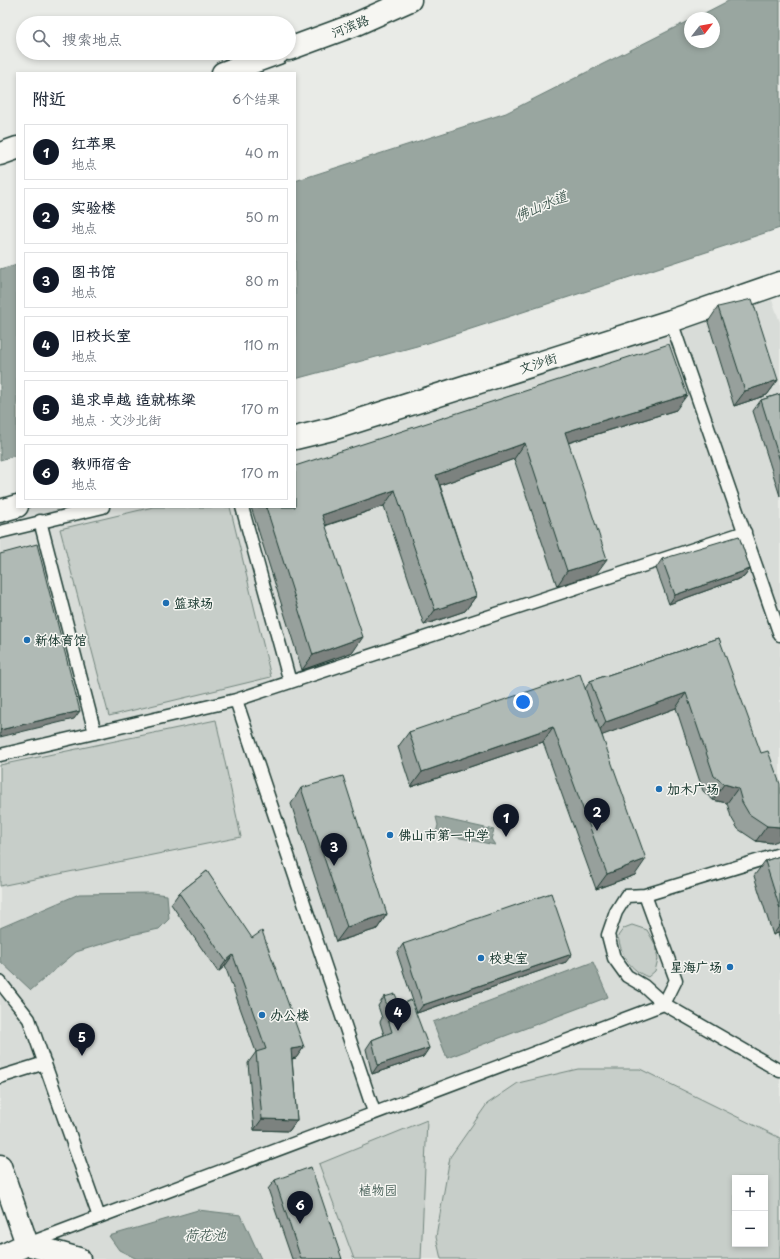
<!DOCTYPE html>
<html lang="zh">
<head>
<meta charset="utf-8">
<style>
  :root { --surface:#fff; --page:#f6f6f7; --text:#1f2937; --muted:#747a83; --line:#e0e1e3; --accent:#111827 }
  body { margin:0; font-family:"Playpen Sans","LXGW WenKai TC",sans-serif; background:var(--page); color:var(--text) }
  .controls { position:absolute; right:12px; bottom:12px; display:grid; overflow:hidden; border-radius:0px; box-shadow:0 2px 6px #0003 }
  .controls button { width:36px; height:36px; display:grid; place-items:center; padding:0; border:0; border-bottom:1px solid var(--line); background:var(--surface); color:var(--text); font:20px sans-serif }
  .compass { position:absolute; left:684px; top:12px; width:36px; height:36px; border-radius:50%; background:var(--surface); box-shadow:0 2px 6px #0003; rotate:59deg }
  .you { position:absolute; left:523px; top:702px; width:14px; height:14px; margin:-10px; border:3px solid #fff; border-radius:50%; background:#1a73e8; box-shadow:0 0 0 6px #1a73e833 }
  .badge { display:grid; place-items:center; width:26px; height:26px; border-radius:50%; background:var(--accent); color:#fff; font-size:13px; font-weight:700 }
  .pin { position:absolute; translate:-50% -33px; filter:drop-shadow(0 1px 2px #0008) }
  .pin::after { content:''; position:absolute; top:21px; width:14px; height:12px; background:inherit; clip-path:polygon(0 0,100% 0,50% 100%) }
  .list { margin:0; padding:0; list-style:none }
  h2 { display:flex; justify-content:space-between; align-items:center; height:52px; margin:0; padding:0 16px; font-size:17px }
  h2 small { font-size:13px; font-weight:400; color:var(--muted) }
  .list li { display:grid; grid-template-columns:26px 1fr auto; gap:12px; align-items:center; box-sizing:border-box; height:56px; margin:0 8px 8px; padding:0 8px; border:1px solid var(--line); border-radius:0px }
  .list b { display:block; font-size:15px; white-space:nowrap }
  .list p { margin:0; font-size:13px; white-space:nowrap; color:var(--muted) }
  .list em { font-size:13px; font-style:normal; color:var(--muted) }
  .icon { flex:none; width:22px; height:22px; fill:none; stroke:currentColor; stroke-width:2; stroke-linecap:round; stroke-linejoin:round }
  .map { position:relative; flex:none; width:780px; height:1259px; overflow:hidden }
  .search { position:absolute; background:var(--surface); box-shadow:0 2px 6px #0003; left:16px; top:16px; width:280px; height:44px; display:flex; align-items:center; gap:10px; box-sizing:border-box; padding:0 14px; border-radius:22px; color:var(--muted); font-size:15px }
  .panel { position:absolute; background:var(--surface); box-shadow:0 2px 6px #0003; left:16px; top:72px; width:280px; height:436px; border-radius:0px }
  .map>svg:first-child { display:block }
  .built { fill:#d8dcd8; fill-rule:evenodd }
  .green { fill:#c7cec9; stroke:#73867e; fill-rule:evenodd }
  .water { fill:#99a6a0; stroke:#687c75 }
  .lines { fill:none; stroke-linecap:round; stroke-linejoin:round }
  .lane-casing { stroke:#1f3d34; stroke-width:15 }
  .secondary-casing { stroke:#1f3d34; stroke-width:25 }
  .lane { stroke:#f6f6f2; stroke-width:12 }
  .secondary { stroke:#f6f6f2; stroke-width:22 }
  .wall { fill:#97a09c; stroke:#1f3d34 }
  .shaded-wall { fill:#7b827f; stroke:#1f3d34 }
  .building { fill:#b0bab5; stroke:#1f3d34 }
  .poi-dot { fill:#1f6fb2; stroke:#f6f6f2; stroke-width:1.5 }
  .labels { text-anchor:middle; stroke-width:3; stroke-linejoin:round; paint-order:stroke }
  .street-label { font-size:13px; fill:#1f3d34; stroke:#f6f6f2 }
  .poi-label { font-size:13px; font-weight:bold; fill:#1f3d34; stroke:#f6f6f2; text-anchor:start }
  .park-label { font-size:13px; fill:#415a52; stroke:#f6f6f2 }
  .water-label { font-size:14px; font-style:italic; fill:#445c54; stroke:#f6f6f2 }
</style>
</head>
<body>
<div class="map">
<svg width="780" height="1259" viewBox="0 0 780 1259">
  <rect width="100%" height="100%" fill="#e9ebe7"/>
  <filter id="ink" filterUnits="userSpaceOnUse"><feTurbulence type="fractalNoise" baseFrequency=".025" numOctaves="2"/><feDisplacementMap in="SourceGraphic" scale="8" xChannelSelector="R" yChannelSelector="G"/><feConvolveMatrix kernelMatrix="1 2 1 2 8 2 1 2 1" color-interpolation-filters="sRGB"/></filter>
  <g filter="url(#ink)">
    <!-- built -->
    <path class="built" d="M772 300 780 322V1259H79L27 1244 0 1159V510L17 507H295V430ZM735 1178H765V1244H735Z"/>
    <!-- green -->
    <path class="green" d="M153 507H230L271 677 109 716 60 529Z
      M216 720 241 837 0 886V765Z
      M632 925 647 930 655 944 658 959 655 971 648 977C630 970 621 955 618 936L624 928Z
      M578 1069H640L780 1138V1259H441L436 1237 450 1157 487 1104 518 1083ZM735 1178H765V1244H735Z
      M427 1120 421 1259H354L319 1164Z"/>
    <!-- water -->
    <path class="water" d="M730 0H780V228L428 343 295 379V181L506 113 690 20V42H714V18H695Z
      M17 264V455L0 460V269Z
      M436 817 494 830 491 839 495 845 436 833 438 825Z
      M151 893 167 895 169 919 159 929 131 935 76 952 31 990 0 961V928L79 894Z
      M593 962 608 997 447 1058 433 1022Z
      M198 1210 241 1215 261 1259H137L119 1250 109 1236Z"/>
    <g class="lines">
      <defs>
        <path id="lane" d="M671 321 780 635
          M242 507 290 682
          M40 521 95 733
          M0 532 103 507
          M236 700 374 1112
          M0 755 236 700 745 532
          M780 854 645 895 626 896 616 912 608 935 614 958 627 976 644 986 664 1004 780 1071
          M0 982 29 1019 99 1217
          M0 1077 45 1063
          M30 1243 664 1004 676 980 645 895"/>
        <path id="secondary" d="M289 49 354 25 410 0
          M223 73 278 53
          M0 154 17 148
          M295 438 332 429 671 321 780 283
          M0 511 17 506
          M0 1166 27 1244
          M27 1244 79 1259
          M0 1257 27 1244"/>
      </defs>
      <!-- lane casing -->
      <use href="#lane" class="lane-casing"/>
      <!-- secondary casing -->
      <use href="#secondary" class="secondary-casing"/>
      <!-- lane -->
      <use href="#lane" class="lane"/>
      <!-- secondary -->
      <use href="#secondary" class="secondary"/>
    </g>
    <!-- wall -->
    <path class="wall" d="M718 307 778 380 767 395 734 406 708 322Z
      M780 394V496L753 411 761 400Z
      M676 410 568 443 596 574 557 586 514 459 440 485 476 596 465 611 424 625 384 506 325 526 353 652 302 670 251 507H295V466Z
      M662 559 750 569 744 577 669 604 656 568Z
      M719 638 772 843 756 841 738 829 731 817 727 803 713 800 703 791 676 708 602 735 635 875 596 889 543 742 411 787 398 747 409 732 585 689 590 681Z
      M301 788 387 914 377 929 336 942 291 804Z
      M780 856V939L778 933 773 935 754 876 765 861Z
      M207 871 304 1047 296 1058 292 1059 297 1120 289 1131 254 1130 248 1063 256 1052 225 966 218 972 171 904 179 893Z
      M403 944 566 962 417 1013 397 953Z
      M384 997 400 1005 429 1048 423 1057 372 1074 366 1049 372 1040 384 1035 380 1022 382 1018 378 1006Z
      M275 1180 342 1259H292L268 1189Z"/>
    <!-- shaded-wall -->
    <path class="shaded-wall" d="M778 380 767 395 734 406 745 391Z
      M687 395 676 410 554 447 565 432Z
      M525 443 514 459 426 490 436 475Z
      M395 490 384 506 311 530 322 515Z
      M607 559 596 574 557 586 567 571Z
      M750 569 744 577 669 604 675 595Z
      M476 596 465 611 424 625 435 610Z
      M363 637 353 652 302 670 313 655Z
      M686 693 676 708 595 738 606 722Z
      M80 711 74 719 0 737V730Z
      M553 727 543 742 411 787 422 772Z
      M724 784 738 788 727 803 713 800Z
      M767 826 780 827V840L772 843 756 841Z
      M646 859 635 875 596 889 607 874Z
      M387 914 377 929 336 942 347 927Z
      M780 925V930L778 933 773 935Z
      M572 954 566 962 417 1013 423 1005Z
      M233 955 225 966 218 972 226 961Z
      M304 1047 296 1058 283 1060 291 1049Z
      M429 1048 423 1057 372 1074 378 1065Z
      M262 1119 297 1120 289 1131 254 1130Z"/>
    <!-- building -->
    <path class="building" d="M752 299 778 380 745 391 718 307Z
      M669 344 687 395 565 432 607 559 567 571 525 443 436 475 476 596 435 610 395 490 322 515 363 637 313 655 266 507H295V466Z
      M780 394V461L761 400Z
      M739 536 750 569 675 595 662 559Z
      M37 544 80 711 0 730V554Z
      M719 638 761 753 768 751 780 784V827L767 826 749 814 742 802 738 788 724 784 714 776 686 693 606 722 590 681Z
      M580 674 646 859 607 874 553 727 422 772 409 732Z
      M343 776 387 914 347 927 301 788Z
      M780 856V909L765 861Z
      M207 871 252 938 262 931 304 1047 291 1049 297 1120 262 1119 256 1052 266 1049 233 955 226 961 179 893Z
      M551 893 572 954 423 1005 403 944Z
      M395 994 400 1005 411 1000 429 1048 378 1065 372 1040 392 1032 386 1013 389 1011 384 997Z
      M311 1167 342 1259H301L275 1180Z"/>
  </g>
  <!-- markers -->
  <g class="poi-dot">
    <circle cx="166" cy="603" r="4"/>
    <circle cx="27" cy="640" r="4"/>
    <circle cx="659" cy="789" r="4"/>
    <circle cx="390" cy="835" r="4"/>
    <circle cx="481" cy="958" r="4"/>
    <circle cx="730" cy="967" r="4"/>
    <circle cx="262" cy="1015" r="4"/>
  </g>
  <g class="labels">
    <!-- street labels -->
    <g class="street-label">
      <text transform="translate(350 26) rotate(-22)" y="5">河滨路</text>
      <text transform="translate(538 363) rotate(-18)" y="5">文沙街</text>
    </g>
    <!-- poi labels -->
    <g class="poi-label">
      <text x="174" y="608">篮球场</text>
      <text x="35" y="645">新体育馆</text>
      <text x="667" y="794">加木广场</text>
      <text x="398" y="840">佛山市第一中学</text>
      <text x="489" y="963">校史室</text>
      <text x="722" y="972" text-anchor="end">星海广场</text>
      <text x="270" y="1020">办公楼</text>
    </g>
    <!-- park labels -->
    <g class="park-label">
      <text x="378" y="1195">植物园</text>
    </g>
    <!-- water labels -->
    <g class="water-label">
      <text transform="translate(541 206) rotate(-23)" y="5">佛山水道</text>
      <text x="205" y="1240">荷花池</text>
    </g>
  </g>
</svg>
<div class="controls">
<button>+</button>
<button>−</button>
</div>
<svg class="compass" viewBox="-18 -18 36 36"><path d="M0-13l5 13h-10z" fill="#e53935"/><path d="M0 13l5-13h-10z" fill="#747a83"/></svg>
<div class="you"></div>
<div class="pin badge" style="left:506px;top:837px">1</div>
<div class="pin badge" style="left:597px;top:831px">2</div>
<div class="pin badge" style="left:334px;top:866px">3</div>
<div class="pin badge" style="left:398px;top:1031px">4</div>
<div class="pin badge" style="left:82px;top:1056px">5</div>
<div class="pin badge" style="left:300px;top:1224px">6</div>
<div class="search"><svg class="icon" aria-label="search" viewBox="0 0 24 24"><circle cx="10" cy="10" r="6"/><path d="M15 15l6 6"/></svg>搜索地点</div>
<section class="panel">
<h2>附近<small>6个结果</small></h2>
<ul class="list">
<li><span class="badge">1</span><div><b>红苹果</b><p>地点</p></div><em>40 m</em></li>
<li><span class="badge">2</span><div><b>实验楼</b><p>地点</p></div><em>50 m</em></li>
<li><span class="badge">3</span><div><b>图书馆</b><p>地点</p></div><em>80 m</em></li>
<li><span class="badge">4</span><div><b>旧校长室</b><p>地点</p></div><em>110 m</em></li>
<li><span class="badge">5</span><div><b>追求卓越 造就栋梁</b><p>地点 · 文沙北街</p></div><em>170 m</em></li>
<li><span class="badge">6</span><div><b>教师宿舍</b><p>地点</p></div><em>170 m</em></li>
</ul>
</section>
</div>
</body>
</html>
